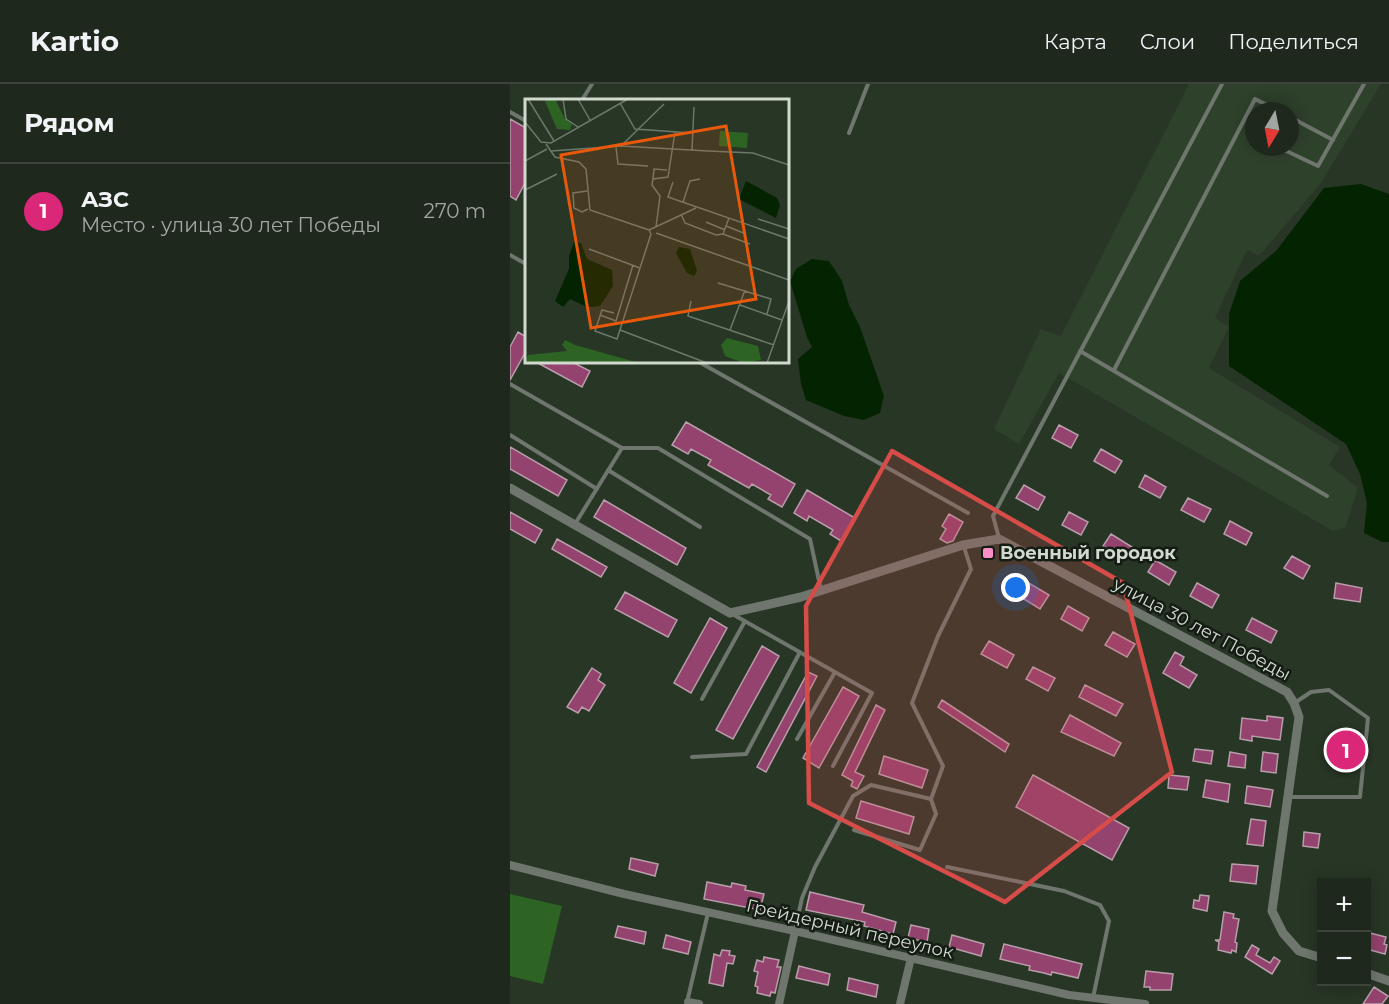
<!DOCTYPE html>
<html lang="ru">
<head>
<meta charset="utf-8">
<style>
  :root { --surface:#1e281c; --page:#263025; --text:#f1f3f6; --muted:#a1a6a3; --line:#3c443b; --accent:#db2777 }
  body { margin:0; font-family:Montserrat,sans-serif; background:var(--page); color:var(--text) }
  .controls { position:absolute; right:18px; bottom:18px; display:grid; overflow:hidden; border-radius:0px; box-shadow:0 3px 15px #0003 }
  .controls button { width:54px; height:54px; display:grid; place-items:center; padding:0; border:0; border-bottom:2px solid var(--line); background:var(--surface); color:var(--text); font:30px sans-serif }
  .compass { position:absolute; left:735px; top:18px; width:54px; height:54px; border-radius:50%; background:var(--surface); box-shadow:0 3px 15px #0003; rotate:190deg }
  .you { position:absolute; left:506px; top:504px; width:21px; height:21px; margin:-15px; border:4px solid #fff; border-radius:50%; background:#1a73e8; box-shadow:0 0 0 9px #1a73e833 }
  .badge { display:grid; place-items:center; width:39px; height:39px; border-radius:50%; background:var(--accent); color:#fff; font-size:20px; font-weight:700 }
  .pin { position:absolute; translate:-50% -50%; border:3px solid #fff; box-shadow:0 2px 6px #0006 }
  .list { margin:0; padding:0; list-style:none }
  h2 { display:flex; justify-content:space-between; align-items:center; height:78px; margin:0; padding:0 24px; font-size:26px }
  h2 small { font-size:20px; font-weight:400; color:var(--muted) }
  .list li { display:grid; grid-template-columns:39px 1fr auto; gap:18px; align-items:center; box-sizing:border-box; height:96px; padding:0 24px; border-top:2px solid var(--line) }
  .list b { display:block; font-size:22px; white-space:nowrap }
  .list p { margin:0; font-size:20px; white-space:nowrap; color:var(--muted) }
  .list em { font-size:20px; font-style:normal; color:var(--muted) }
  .map { position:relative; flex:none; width:879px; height:920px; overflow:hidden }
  header { display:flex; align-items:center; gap:36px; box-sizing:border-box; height:84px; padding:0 30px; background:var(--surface); border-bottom:2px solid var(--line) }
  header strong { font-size:28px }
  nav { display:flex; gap:33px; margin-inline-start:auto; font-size:21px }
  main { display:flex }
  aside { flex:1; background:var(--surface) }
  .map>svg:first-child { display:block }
  .built { fill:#2e412b; fill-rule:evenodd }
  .green { fill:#2d6423 }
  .water { fill:#042300 }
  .building { fill:#94426e; stroke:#b89eaa; stroke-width:1.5 }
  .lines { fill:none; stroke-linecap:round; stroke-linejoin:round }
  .service { stroke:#6f766e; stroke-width:4 }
  .minor { stroke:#6f766e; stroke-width:8 }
  .tertiary { stroke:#6f766e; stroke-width:9 }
  .marked { fill:#d54c49; fill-opacity:0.2; stroke:#d54c49; stroke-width:4.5; stroke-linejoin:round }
  .poi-dot { fill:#fa8fc7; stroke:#151c14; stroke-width:2 }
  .labels { text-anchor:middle; stroke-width:5; stroke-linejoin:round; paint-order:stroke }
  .poi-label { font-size:18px; font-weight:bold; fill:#d1dacf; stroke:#151c14; text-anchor:start }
  .street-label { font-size:18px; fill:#d1dacf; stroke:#151c14 }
  .inset-road { fill:none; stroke:#6c786a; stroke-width:1.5 }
  .view { fill:#e8590c; fill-opacity:0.15; stroke:#e8590c; stroke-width:3 }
  .inset-edge { fill:none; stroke:#d1dacf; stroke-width:3 }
</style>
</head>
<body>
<header>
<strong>Kartio</strong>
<nav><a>Карта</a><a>Слои</a><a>Поделиться</a></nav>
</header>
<main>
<aside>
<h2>Рядом<small></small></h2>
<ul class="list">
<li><span class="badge">1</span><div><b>АЗС</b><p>Место · улица 30 лет Победы</p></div><em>270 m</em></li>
</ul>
</aside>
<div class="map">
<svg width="879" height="920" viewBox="0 0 879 920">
  <rect width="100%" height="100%" fill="#283626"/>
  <!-- built -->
  <path class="built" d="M679 0H871L811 99 749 172 737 166 705 234 719 243 699 284 830 363 819 381 848 404 836 443 823 447 549 289 509 360 484 345 531 245 551 252ZM744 27H780V63H744Z"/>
  <!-- green -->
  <path class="green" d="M0 810 52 822 33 900 0 892Z"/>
  <!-- water -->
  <path class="water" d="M851 100 879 110V458H872L854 449 857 419 850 390 836 360 719 282V230L730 197 766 167 814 104Z
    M302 175 319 177 332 197 339 221 350 243 374 312 370 329 354 336 334 332 296 316 291 300 288 275 302 263 297 253 280 197 286 185Z"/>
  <!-- building -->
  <path class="building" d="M0 35 16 44V97L6 116 0 112Z
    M8 248 16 253V272L14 271 0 296V263Z
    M26 278H62L80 287 72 303Z
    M176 338 285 400 272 423 258 415 261 411 242 400 239 404 223 395 198 381 201 376 181 365 178 370 162 361Z
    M549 341 568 351 561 364 542 354Z
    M0 363 57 396 48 412 0 385Z
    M591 365 612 377 605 389 584 377Z
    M635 391 656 403 650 414 629 403Z
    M514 401 535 413 528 426 506 414Z
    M297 406 345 434 331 457 320 450 323 446 299 432 297 437 284 429Z
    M678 414 701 425 694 438 671 426Z
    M94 416 176 464 167 481 84 433Z
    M0 428 32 446 25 459 0 445Z
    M559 428 578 438 571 451 552 441Z
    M439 430 453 438 443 457 437 459 430 455 436 445 432 442Z
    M720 437 742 449 736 461 714 450Z
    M601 450 622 463 615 475 593 462Z
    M47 455 97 483 91 493 42 465Z
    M782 472 800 482 793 495 774 484Z
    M645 476 666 488 659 501 638 488Z
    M517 498 539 511 530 525 509 512Z
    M687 499 709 511 702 524 680 512Z
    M826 499 852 504 850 518 824 514Z
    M115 508 167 536 158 553 105 525Z
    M558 522 579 534 572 547 551 535Z
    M200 534 217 544 181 609 164 599Z
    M742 534 767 547 761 559 736 546Z
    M603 548 625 560 617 573 595 561Z
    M479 557 504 571 497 584 471 570Z
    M252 562 269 572 223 655 206 646Z
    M665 568 674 573 670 581 687 591 679 604 653 589Z
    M523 583 545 594 538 607 516 595Z
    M82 584 91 590 88 596 95 601 79 627 72 623 68 629 57 623Z
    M298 588 307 592 256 688 247 683Z
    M575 601 613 620 606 632 569 613Z
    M333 603 349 612 309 684 293 674Z
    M432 616 499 660 495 668 428 623Z
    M366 621 375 626 345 688 354 692 347 705 341 702 343 697 332 691Z
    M560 631 611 659 604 672 551 648Z
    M757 632 773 634 770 656 742 652V657L730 655 732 634 757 637Z
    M832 657 849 659 848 675 831 674V670L823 669 824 662H832Z
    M685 665 703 667 701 680 683 677Z
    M720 668 736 671 735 684 718 682Z
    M753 668 768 670 766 689 751 687Z
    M374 672 418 686 412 704 369 690Z
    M523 691 619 744 602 776 506 723Z
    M659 691 679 693 677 706 658 704Z
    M696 696 720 700 718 718 693 713Z
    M737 702 763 706 760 723 735 719Z
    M351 717 404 733 399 750 346 734Z
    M741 735 756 737 753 762 737 760Z
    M794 748 810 750 808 764 793 762Z
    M121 774 148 780 145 792 119 785Z
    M722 780 748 782 746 800 720 797Z
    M197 798 221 803 222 799 236 802 235 806 254 810 250 826 194 815Z
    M300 808 354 821 352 828 386 838 383 850 354 842 355 838 296 826Z
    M690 811 699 812 697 827 683 824 684 816 689 817Z
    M714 828 724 830 723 834 729 835 725 858 727 859 726 868 722 866 721 869 708 866 709 858 705 856H710Z
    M401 841 419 845 417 858 398 854Z
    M108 842 136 848 134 860 105 853Z
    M856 848 876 853 874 860 877 861 875 870 856 865Z
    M156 851 181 858 178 870 153 864Z
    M442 851 474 860 471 872 439 863Z
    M494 860 572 880 568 894 542 888 541 891 534 889 519 886 520 882 490 875Z
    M742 861 749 865 746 871 760 879 764 873 770 877 762 890 735 873Z
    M212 866 220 867 219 871 225 872 223 880 217 879 213 902 199 899 204 870 210 872Z
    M254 873 269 876 267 883H271L265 909 261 908 260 912 247 909 248 903 245 902 248 888 244 887 247 876 253 878Z
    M289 882 320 890 318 901 286 894Z
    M636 887 663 890 661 906H640V903H634Z
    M339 894 368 901 366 913 337 906Z
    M864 903 878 912 872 920H853Z"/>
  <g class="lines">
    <!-- service -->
    <path class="service" d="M72 16 82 0
      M0 28 16 37
      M780 33 823 56
      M339 49 358 0
      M768 63 808 82 854 0
      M0 171 16 180
      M570 267 817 412
      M189 278 458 429
      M604 286 745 15 769 27
      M0 300 112 364 65 440
      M0 351 87 405
      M112 364H148L300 455 311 506
      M98 386 190 443
      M489 454 483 432 712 0
      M224 531 362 609 323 682
      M192 615 235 537
      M287 655 325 588
      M182 673 236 670 290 568
      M778 713H850L858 634 819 606 801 608 786 618
      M344 746 410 766 426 730 421 715
      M437 783 554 807 590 821 599 837 583 914
      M285 846 292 814 305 783 343 712 361 701 421 715 433 682 402 619 428 552 461 485 454 463
      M177 918 198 829"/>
    <!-- minor -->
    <path class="minor" d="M0 781 114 810 285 847 559 911 635 920
      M178 918 189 920
      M269 920 285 847
      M390 920 401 874"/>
    <!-- tertiary -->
    <path class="tertiary" d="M0 404 220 529 291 513 453 461 489 455 777 608 784 619 789 633 762 827 773 849 789 867 812 874
      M856 889 879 897"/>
  </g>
  <!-- marked area -->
  <path class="marked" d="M382 367 613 499 662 688 495 818 299 719 296 522Z"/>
  <!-- markers -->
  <rect class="poi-dot" x="472" y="463" width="12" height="12" rx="3"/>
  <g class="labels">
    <!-- poi labels -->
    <g class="poi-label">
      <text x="490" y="475">Военный городок</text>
    </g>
    <!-- street labels -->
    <g class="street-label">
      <text transform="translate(692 545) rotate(28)" y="6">улица 30 лет Победы</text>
      <text transform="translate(340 845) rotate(13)" y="6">Грейдерный переулок</text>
    </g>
  </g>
  <!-- overview -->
  <g transform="translate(15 15)">
    <rect width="264" height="264" fill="#283626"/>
    <path d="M19 0H30L40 20 47 25 45 31 32 30ZM195 32 223 34 222 49 194 47ZM202 239 233 247 236 261 219 264 200 257 196 246ZM40 241 50 246 114 264H0L3 256 42 252 37 246Z" fill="#2d6423"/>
    <path d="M221 82 252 99 255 106 251 119 214 100ZM49 143 56 144 62 160 87 171 88 187 75 207 62 208 45 200 38 208 30 202 44 170V157ZM154 148 165 150 172 172 169 177 162 174 151 154Z" fill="#042300"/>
    <path class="inset-road" d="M3 0 29 42M38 0 41 20 53 28M53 0 65 21M95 4 110 30 167 34M0 23 16 43 26 44 103 0M21 45 30 58 54 63 61 70 65 111 124 131M96 47 139 5M91 48 93 65 123 67M167 51 169 8M26 52 96 47 183 52 228 54 264 66M0 62 22 50M128 80 129 70 142 71M148 83 143 98 264 140M0 91 32 75M62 92 48 94 49 109 57 113 63 110M158 103 165 82 175 80M156 115 160 124 191 136 198 135M204 119 198 135 225 145M233 120 264 130M181 123 200 131M201 127 221 135M131 128 135 97 127 86 128 80 143 78 150 33M124 131 171 109M131 134 264 181M64 150 115 169M193 184 246 200 242 215M166 202 163 217 249 246M215 206 257 221M89 214 77 211 70 232 92 240 126 135 124 131M75 216 91 222 108 166M95 231 182 264M205 231 220 191M242 264 264 202"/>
    <path class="view" d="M201 27 231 200 66 229 36 56Z"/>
    <rect width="264" height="264" class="inset-edge"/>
  </g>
</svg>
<div class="controls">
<button>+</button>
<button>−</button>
</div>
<svg class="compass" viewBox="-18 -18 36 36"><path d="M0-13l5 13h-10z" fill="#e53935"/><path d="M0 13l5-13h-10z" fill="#a1a6a3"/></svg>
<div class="you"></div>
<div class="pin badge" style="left:836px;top:666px">1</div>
</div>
</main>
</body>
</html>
